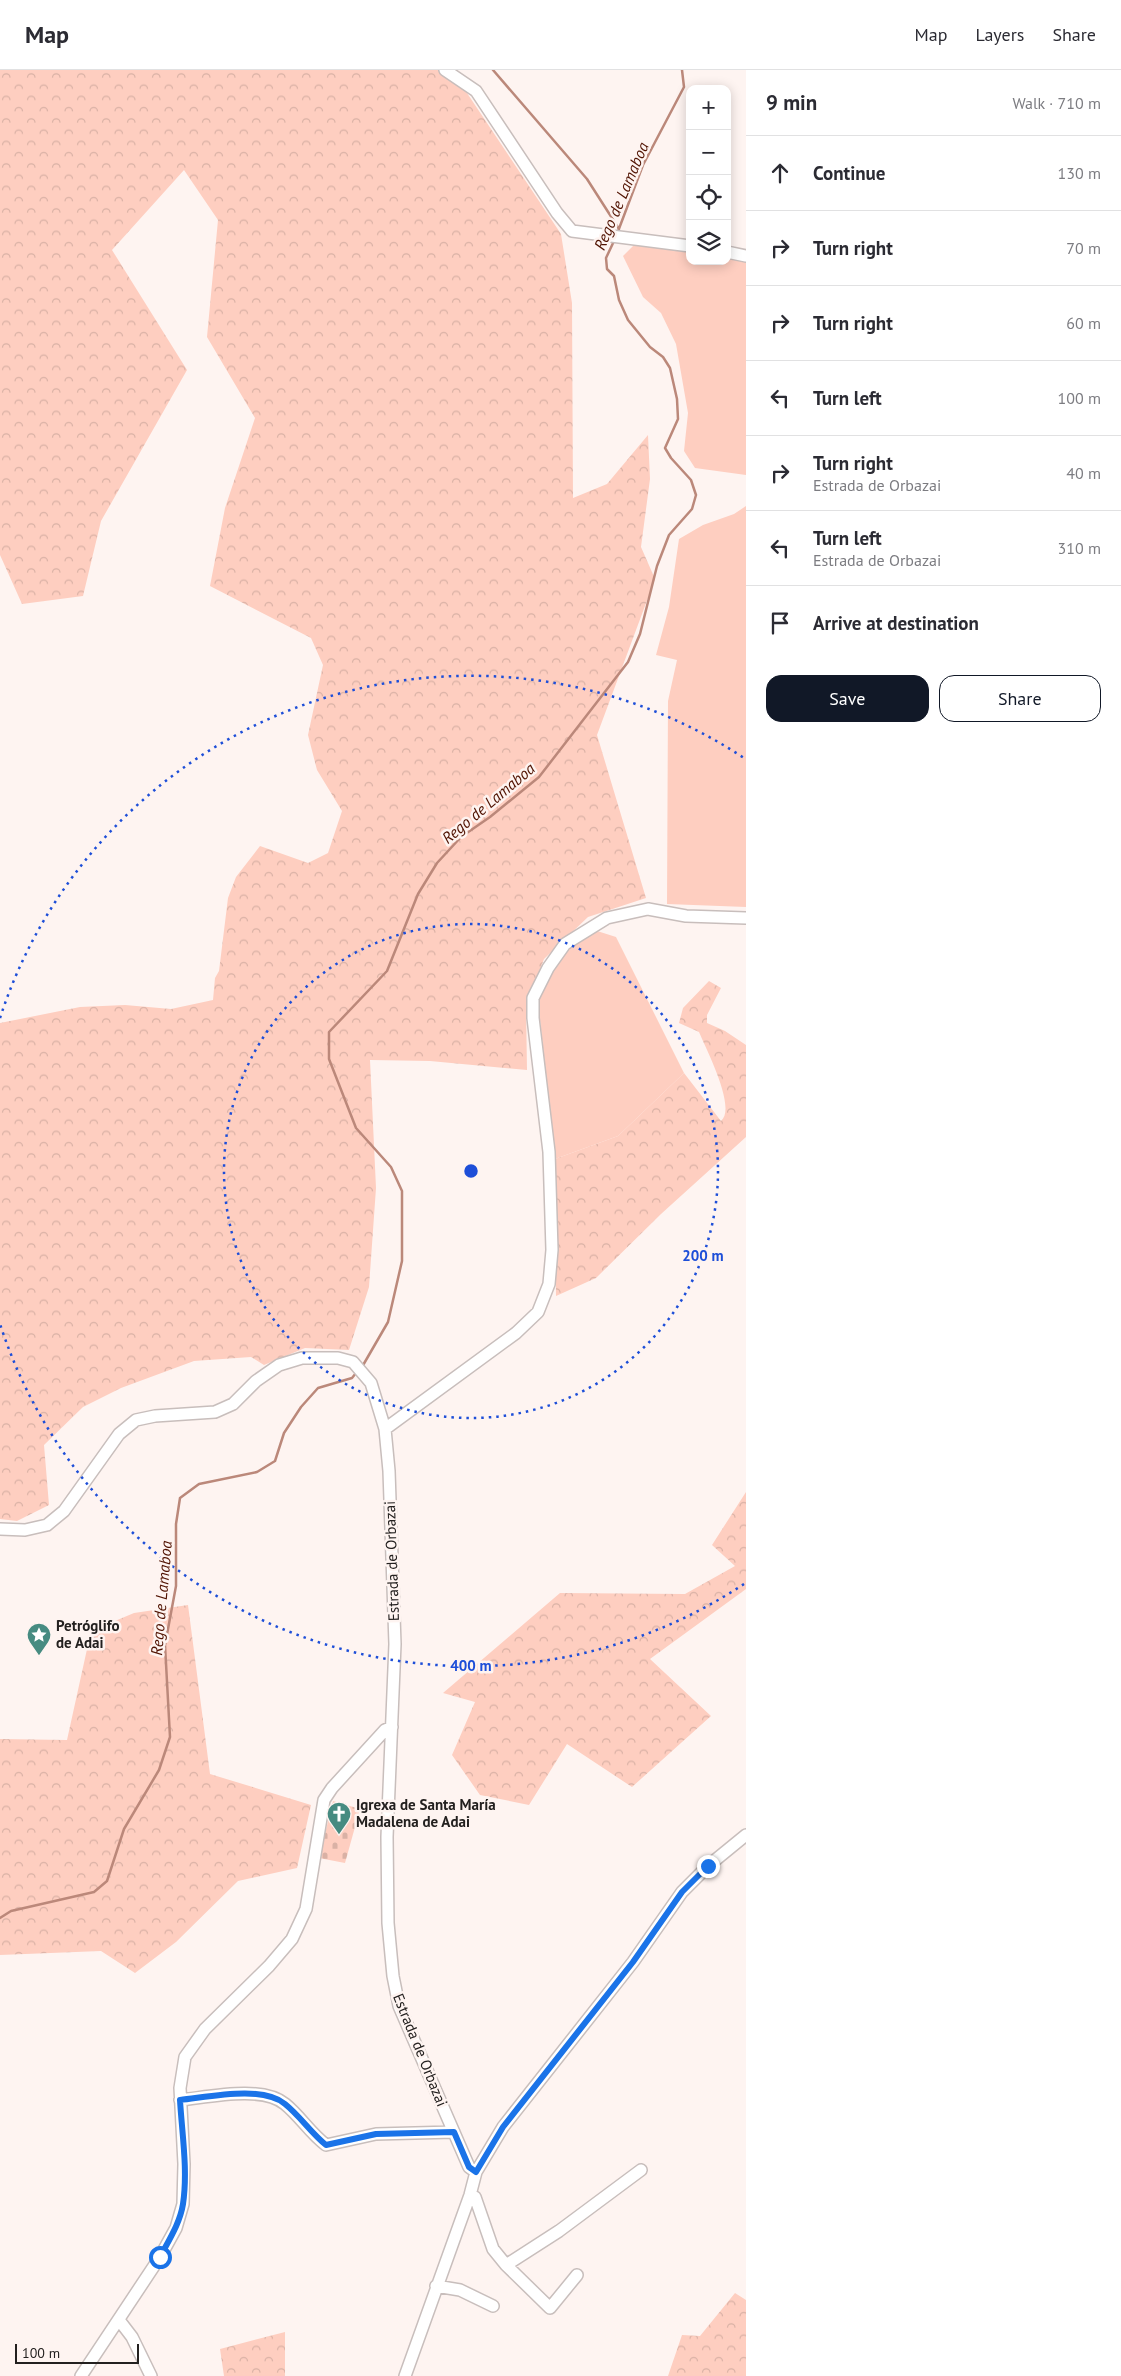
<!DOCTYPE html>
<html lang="en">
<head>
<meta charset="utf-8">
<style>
  :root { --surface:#fff; --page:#f2f2f3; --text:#2b2b33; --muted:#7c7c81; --line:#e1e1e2; --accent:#111827 }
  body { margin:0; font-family:"PT Sans",sans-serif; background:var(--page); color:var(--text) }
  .controls { position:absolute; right:15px; top:15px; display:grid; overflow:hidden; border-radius:10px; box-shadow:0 2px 12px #0003 }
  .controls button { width:45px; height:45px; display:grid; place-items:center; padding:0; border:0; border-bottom:1px solid var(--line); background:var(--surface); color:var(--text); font:25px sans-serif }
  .scale { position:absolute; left:15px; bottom:12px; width:124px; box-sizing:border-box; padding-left:5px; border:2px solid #23201f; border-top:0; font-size:14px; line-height:18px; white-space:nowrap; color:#23201f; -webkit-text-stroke:4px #fef4f1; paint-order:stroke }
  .stop { position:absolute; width:15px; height:15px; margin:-11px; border:4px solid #1a73e8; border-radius:50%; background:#fff }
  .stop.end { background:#1a73e8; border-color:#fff; box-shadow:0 1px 5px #0008 }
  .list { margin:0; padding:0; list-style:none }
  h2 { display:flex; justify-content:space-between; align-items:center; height:65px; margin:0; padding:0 20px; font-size:21px }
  h2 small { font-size:16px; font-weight:400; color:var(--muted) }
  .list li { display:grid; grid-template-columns:32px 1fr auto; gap:15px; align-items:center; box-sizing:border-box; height:75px; padding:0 20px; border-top:1px solid var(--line) }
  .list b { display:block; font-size:19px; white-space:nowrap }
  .list p { margin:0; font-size:16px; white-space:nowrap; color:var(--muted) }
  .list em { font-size:16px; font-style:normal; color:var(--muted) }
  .actions { display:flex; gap:10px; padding:15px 20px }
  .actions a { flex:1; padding:11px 0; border:1px solid var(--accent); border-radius:15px; text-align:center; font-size:18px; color:var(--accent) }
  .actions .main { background:var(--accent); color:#fff }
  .icon { flex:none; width:28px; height:28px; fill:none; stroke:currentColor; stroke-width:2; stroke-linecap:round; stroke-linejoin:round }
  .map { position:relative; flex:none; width:746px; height:2306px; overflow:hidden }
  header { display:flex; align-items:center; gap:30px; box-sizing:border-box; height:70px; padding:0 25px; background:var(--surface); border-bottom:1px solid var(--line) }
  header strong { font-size:24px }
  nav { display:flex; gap:28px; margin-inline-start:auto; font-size:18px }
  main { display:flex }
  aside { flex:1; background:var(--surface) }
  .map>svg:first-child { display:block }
  .green { fill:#fecec0 }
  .forest { fill:url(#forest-crowns) }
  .cemetery { fill:url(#cemetery-stones) }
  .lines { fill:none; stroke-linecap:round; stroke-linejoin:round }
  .stream { stroke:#bb887a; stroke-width:2.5 }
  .minor-casing { stroke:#c8bebc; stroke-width:14 }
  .minor { stroke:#fff; stroke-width:11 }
  .route { stroke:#1a73e8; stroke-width:6 }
  .ring { fill:none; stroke:#1d4ed8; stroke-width:2.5; stroke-dasharray:2.5 5 }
  .labels { text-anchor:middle; stroke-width:5; stroke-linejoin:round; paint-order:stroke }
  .street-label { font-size:15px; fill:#23201f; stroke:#fef4f1 }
  .poi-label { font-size:15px; font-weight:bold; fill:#23201f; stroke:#fef4f1; text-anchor:start }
  .water-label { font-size:16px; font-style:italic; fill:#501201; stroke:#fef4f1 }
  .centre { fill:#1d4ed8; stroke:#fef4f1; stroke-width:2.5 }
  .ring-label { font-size:15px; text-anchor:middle; font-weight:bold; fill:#1d4ed8; stroke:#fef4f1; stroke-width:5; stroke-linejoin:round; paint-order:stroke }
</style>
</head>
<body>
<header>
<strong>Map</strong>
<nav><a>Map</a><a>Layers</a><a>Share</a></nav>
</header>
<main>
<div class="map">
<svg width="746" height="2306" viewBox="0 0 746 2306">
  <defs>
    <pattern id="forest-crowns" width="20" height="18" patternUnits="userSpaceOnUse" patternTransform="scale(1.25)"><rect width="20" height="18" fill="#fecec0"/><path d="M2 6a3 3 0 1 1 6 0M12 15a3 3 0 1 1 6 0" fill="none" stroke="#d9b1a5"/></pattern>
    <pattern id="cemetery-stones" width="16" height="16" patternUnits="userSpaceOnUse" patternTransform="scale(1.25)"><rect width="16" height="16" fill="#fecec0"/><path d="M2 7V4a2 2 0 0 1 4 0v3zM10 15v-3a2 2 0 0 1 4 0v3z" fill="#d9b1a5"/></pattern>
  </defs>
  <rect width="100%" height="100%" fill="#fef4f1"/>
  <!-- green -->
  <path class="green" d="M637 172 690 181V191H727V187L746 190V405L695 398 684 381 688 343 676 274 661 243 643 227 623 186Z
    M746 436V837L667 834 668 631 677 590 656 585 669 537 679 469 703 455 734 444Z
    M594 860 616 867 684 1003 618 1066 555 1089 537 922 563 879Z"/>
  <!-- forest -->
  <path class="forest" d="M0 0H440L467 23 561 164 572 233 573 428 607 414 648 365 650 409 641 477 655 509 597 665 646 828 588 847 544 889 526 937 527 1000 430 991 370 990 376 1118 369 1217 349 1280 305 1278 264 1295 251 1287 194 1291 121 1318 83 1337 44 1375 49 1435 17 1451 0 1449V953L80 937 125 935 171 939 213 930 215 908 219 901 228 828 236 807 260 776 308 793 328 783 342 741 317 700 308 665 323 595 311 568 210 516 225 438 255 348 207 267 218 150 184 100 112 180 187 300 101 451 83 526 22 534 0 485Z
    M709 911 721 918 707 945V953L725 961 746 975V1067L661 1144 596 1208 556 1226 555 1089 618 1066 684 1003 721 1051C737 1038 706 979 699 962L679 953 683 938Z
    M746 1422V1519L650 1589 711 1646 632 1717 567 1674 529 1735 480 1725 452 1685 475 1632 443 1623 560 1523 685 1524 735 1496 712 1475Z
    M188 1535 210 1704 311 1735 297 1798 238 1811 176 1872 135 1903 101 1881 0 1885V1669L67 1670 91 1561 134 1543Z
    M735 2223 746 2230V2306H668L682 2265 700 2266Z
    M285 2262V2306H224L220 2279Z"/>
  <!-- cemetery -->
  <path class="cemetery" d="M333 1731 360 1739 345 1793 319 1788Z"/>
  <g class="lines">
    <!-- stream -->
    <path class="stream" d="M493 0 587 109 619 159
      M617 164 643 95 684 17 682 0
      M362 1297 388 1252 402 1191V1121L391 1097 356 1058 329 989V962L387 901 418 824 437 793 461 767 490 747 539 707 628 592 640 564 657 496 669 465 692 439 696 425 691 410 671 388 665 378 678 349 677 329 670 298 663 287 650 277 628 250 619 230 614 206 607 199 606 188 614 171
      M0 1848 11 1841 94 1822 107 1811 124 1759 159 1700 170 1667 165 1575 176 1516V1454L180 1428 199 1414 257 1402 275 1391 284 1363 301 1337 318 1318 352 1308 356 1303"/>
    <defs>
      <path id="minor" d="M445 0 476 21 557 143 572 161 690 176
        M727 182 746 186
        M385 1359 516 1263 538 1242 549 1214 552 1180 549 1082 533 948V928L548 898 565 874 607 848 648 839 686 846 746 848
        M0 1459 25 1460 47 1455 64 1441 119 1364 136 1350 155 1346 215 1342 233 1334 256 1311 279 1295 302 1288H338L353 1292 371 1313 385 1359 389 1401 395 1574 387 1767 388 1853 393 1906 399 1936 469 2097 476 2102
        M180 2030C209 2027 262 2015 285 2034 300 2046 310 2063 326 2075L376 2064 454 2062
        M470 2125 475 2127 493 2179 506 2195 559 2161 641 2100
        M506 2195 550 2238 577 2205
        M436 2216 460 2220 493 2236
        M119 2250 132 2267 151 2306
        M81 2306 160 2187 176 2158 183 2134 184 2094 180 2018 185 1987 205 1959 269 1896 292 1869 306 1839 324 1730 332 1718 385 1660 392 1657
        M405 2306 470 2125 476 2102 503 2057 633 1892 682 1822 708 1796 746 1765"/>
    </defs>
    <!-- minor casing -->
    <use href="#minor" class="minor-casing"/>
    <!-- minor -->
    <use href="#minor" class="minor"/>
  </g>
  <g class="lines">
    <!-- route -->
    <path class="route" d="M160 2187C169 2170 180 2153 183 2134 188 2100 182 2064 180 2030 209 2027 262 2015 285 2034 300 2046 311 2063 326 2075L376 2064 454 2062 469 2097 476 2102 503 2057 633 1892 682 1822 708 1796"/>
  </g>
  <!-- distance rings -->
  <g class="ring">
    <circle cx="471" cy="1101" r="247"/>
    <path d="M744 1514A495 495 0 0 1 0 1254M0 948A495 495 0 0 1 744 688"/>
  </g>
  <!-- icons -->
  <defs>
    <symbol id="sight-pin" viewBox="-11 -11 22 30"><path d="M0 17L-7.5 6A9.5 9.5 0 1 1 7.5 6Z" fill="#468b81" stroke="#fef4f1"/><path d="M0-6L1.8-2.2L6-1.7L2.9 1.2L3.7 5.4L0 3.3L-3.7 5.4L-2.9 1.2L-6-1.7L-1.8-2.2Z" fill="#fff"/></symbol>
    <symbol id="church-pin" viewBox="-11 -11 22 30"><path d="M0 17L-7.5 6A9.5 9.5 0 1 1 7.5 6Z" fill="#468b81" stroke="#fef4f1"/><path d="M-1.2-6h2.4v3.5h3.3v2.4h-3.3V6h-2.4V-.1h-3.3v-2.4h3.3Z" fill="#fff"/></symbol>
  </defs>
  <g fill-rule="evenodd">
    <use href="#sight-pin" x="25" y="1551" width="28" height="38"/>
    <use href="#church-pin" x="325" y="1730" width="28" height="38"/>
  </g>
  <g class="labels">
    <!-- street labels -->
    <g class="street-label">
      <text transform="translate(392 1491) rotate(-92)" y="5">Estrada de Orbazai</text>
      <text transform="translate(420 1980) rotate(68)" y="5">Estrada de Orbazai</text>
    </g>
    <!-- poi labels -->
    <g class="poi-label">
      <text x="56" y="1561">Petróglifo<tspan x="56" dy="17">de Adai</tspan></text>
      <text x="356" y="1740">Igrexa de Santa María<tspan x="356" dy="17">Madalena de Adai</tspan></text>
    </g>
    <!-- water labels -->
    <g class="water-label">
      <text transform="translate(621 126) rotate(-67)" y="6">Rego de Lamaboa</text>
      <text transform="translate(488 733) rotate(-40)" y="6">Rego de Lamaboa</text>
      <text transform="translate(161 1528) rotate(-85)" y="6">Rego de Lamaboa</text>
    </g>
  </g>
  <circle cx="471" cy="1101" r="8" class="centre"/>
  <g class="ring-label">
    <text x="703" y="1191">200 m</text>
    <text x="471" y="1601">400 m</text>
  </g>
</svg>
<div class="controls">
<button>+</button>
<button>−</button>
<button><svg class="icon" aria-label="locate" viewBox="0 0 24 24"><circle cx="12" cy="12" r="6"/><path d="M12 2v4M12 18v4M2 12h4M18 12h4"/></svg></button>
<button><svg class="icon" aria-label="layers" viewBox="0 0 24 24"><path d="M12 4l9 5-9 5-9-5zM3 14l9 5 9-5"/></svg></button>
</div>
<div class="scale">100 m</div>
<div class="stop" style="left:160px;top:2187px"></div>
<div class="stop end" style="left:708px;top:1796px"></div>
</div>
<aside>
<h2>9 min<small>Walk · 710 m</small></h2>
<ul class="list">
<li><svg class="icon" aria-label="ahead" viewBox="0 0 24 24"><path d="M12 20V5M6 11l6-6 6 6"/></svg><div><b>Continue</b></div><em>130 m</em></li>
<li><svg class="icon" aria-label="right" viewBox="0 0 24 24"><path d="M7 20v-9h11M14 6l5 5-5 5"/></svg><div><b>Turn right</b></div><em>70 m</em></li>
<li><svg class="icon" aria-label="right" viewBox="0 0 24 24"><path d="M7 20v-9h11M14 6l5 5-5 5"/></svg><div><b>Turn right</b></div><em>60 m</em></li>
<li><svg class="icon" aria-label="left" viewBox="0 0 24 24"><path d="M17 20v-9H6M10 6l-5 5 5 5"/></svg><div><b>Turn left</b></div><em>100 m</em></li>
<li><svg class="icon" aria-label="right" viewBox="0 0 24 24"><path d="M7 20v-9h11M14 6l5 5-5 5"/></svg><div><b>Turn right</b><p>Estrada de Orbazai</p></div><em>40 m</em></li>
<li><svg class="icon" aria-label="left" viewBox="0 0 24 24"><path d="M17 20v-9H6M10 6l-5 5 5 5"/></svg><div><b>Turn left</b><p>Estrada de Orbazai</p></div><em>310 m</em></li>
<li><svg class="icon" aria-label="arrive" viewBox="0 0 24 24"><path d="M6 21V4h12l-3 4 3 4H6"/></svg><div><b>Arrive at destination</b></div></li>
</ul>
<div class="actions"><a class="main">Save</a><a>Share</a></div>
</aside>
</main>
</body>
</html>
